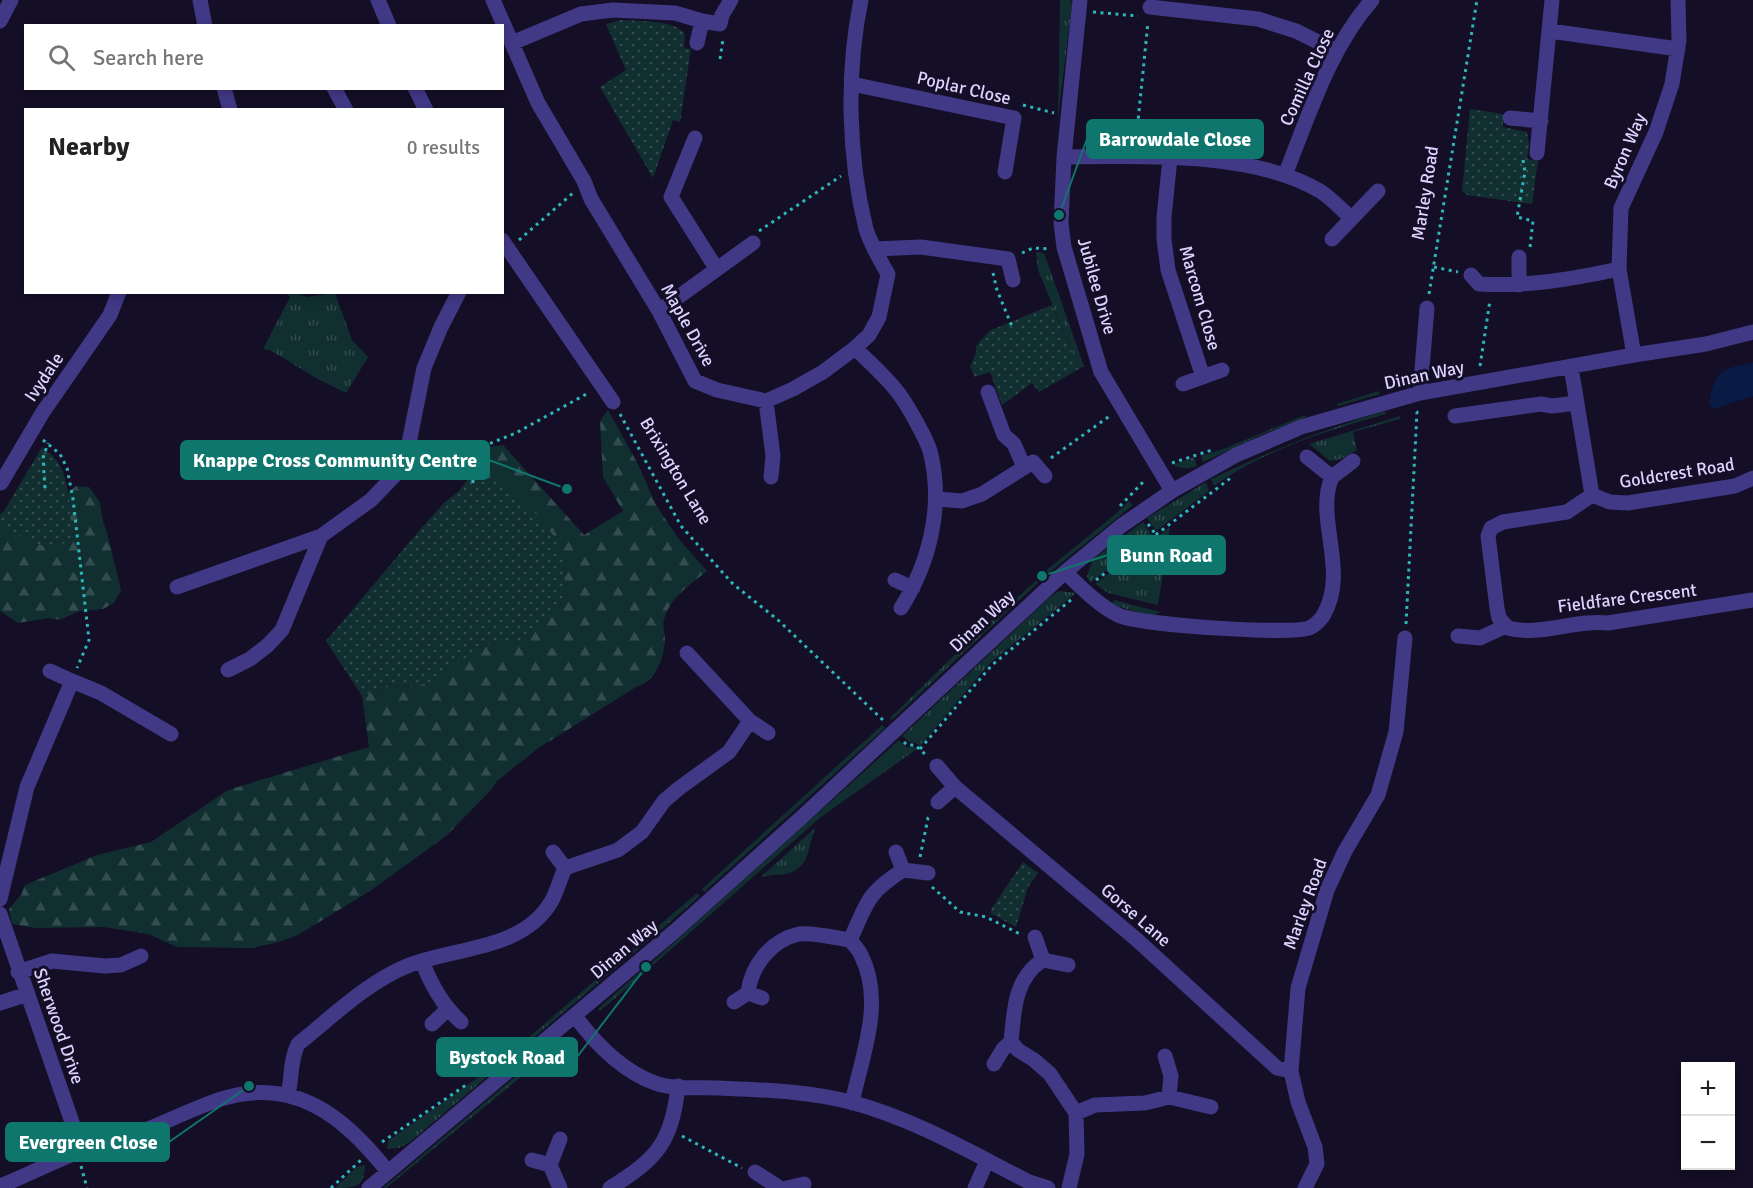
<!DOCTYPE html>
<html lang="en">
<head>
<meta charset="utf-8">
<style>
  :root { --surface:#fff; --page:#f2f2f2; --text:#222; --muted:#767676; --line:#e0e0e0 }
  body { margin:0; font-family:Signika,sans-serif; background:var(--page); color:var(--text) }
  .controls { position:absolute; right:18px; bottom:18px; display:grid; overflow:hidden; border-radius:0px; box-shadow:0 3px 9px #0003 }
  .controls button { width:54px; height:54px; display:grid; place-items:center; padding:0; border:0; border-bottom:2px solid var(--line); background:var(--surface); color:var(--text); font:30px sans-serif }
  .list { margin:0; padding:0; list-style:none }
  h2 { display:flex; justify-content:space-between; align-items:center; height:78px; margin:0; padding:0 24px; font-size:26px }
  h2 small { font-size:20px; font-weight:400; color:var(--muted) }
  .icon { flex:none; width:33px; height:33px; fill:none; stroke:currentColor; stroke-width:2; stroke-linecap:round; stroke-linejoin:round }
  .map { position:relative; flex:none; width:1753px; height:1188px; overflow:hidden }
  .search { position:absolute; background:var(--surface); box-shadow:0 3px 9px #0003; left:24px; top:24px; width:480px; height:66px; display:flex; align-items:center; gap:15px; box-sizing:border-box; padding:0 21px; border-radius:0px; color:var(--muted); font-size:22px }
  .panel { position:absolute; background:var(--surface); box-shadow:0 3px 9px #0003; left:24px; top:108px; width:480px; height:186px; border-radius:0px }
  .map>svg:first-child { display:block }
  .grass { fill:url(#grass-tufts) }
  .forest { fill:url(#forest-firs) }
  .park { fill:url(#park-dots) }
  .water { fill:#091a44 }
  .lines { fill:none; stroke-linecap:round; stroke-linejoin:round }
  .path { stroke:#2cb7ba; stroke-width:3; stroke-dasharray:3 4.5; stroke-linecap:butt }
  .minor { stroke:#413886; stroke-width:15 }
  .labels { text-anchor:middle; stroke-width:6; stroke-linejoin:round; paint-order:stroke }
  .street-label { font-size:18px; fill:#dcd3ff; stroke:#140e26 }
  .leader { fill:none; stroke:#0f766e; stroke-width:2 }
  .callout-dot { fill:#0f766e; stroke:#140e26; stroke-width:2 }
  .callout { fill:#0f766e; stroke:#0f766e; stroke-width:2 }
  .callout-label { font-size:20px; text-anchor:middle; font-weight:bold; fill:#fff }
</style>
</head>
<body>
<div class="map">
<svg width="1753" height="1188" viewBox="0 0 1753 1188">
  <defs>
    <pattern id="grass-tufts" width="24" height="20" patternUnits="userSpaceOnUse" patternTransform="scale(1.5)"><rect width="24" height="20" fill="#112f30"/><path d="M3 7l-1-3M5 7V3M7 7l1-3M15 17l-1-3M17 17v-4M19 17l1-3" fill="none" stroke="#334c4f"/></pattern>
    <pattern id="forest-firs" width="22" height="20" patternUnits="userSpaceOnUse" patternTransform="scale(1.5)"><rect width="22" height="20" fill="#112f30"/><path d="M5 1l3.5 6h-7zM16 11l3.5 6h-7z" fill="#334c4f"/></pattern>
    <pattern id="park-dots" width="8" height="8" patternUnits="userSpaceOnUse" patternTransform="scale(1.5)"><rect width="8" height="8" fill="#112f30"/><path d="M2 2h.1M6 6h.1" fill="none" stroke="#334c4f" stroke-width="1.8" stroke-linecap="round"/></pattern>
  </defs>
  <rect width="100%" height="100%" fill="#140e26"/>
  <!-- grass -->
  <path class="grass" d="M1060 0H1071L1072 4 1058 118Z
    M1036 252 1044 253 1084 366 1079 369 1038 270Z
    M287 293H297L307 297 335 293 352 340 368 357 346 393 316 378 270 350 263 349 290 297 286 294Z
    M1379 391 1380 394 1338 406 1337 404Z
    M1385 411 1386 414C1326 431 1264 450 1214 486L1211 479C1268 452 1324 429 1385 411Z
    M1305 415 1306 417 1261 435 1203 462 1201 456 1226 448Z
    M1400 416V419L1353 432 1357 450 1341 459 1330 461 1309 444Z
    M1194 457 1197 466C1190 469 1181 469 1173 465Z
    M1206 482 1209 491 1156 531 1147 518Z
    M1129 501 1133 505 1045 576 1043 573 1118 512Z
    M1143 522 1152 535 1090 583 1087 576 1093 559Z
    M1170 527 1158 605 1108 593 1095 584Z
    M1039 578 1041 580 892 720 890 718 974 636Z
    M1059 591 1076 593 990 663 920 746 916 743 909 742 902 736 1051 596Z
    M1114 600 1160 612 1150 617 1112 604Z
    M882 725 885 728 704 892 702 889Z
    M899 740 907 747H914L917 749 821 817 651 967 649 965Z
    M816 827C807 845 811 869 786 874 778 875 769 875 761 877Z
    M697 893 700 896 662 929 410 1142 399 1148 387 1149 388 1141 500 1062Z
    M643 969 646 972 600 1011 598 1009 602 1005Z
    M564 1038 567 1039 386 1188H383L539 1057Z
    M365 1165C365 1188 354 1188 335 1188L357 1167Z"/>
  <!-- forest -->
  <path class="forest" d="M608 410 638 464 656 505 678 538 707 571C691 584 669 598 664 620 662 625 665 632 665 638 664 658 657 681 636 687L537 749 496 782 492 789 446 836 370 891 298 935 279 942 252 948 177 947 148 934 103 927 36 928 12 924 9 909 21 895 25 885 97 855 151 842 228 790 369 747 362 696 393 685 414 687 483 646 499 642H516L558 608 564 595 490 467 479 460 488 447 503 445 584 535 623 511 603 477 600 421Z
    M76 486 89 487 100 502 102 518 108 536 121 590 114 603 103 609 79 611 60 620 50 618 18 623 0 611V514L16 506 65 495Z"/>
  <!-- park -->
  <path class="park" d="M621 20C637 21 676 20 685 34L684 48 691 49 680 122 673 120 653 178 600 87 626 70 606 24Z
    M1470 109 1503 114V127L1527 132 1529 145 1527 159 1538 161 1532 204 1467 195 1462 191Z
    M1052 305 1079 369 1039 392 1032 383 1002 405 990 372 975 377 970 367 976 352V346L989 331Z
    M42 447C48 452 55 457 59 464 71 483 70 521 72 543L40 545 0 525V518Z
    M479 460 490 467 538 516 556 539 565 562 564 595 558 608 533 632 516 642H499L483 646 430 682 414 687 393 685 362 696 326 641 423 526 445 502 459 491 474 471Z
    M1023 862 1038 873 1028 887 1016 927 990 913 992 908Z"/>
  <!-- water -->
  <path class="water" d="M1753 362V396L1713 409 1709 404C1716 368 1720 370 1753 362Z"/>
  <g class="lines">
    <!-- path -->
    <path class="path" d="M1093 12 1138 16
      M720 59 723 39
      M1023 105 1054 113
      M1136 141 1148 22
      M1523 160 1525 172 1517 217 1533 221 1530 247
      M759 231 841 176
      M519 240 573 193
      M1022 253 1033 248 1050 249
      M1434 267 1458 272
      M993 273 997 290 1013 329
      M308 292H313
      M1429 294 1477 0
      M1480 366 1490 300
      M620 414 681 526 733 584 778 620 885 722
      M43 440 60 454 67 468 73 499 89 640 77 668
      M1051 458 1111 415
      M1172 463 1212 450
      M473 483 471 451 516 433 590 392
      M45 488 43 458 48 443
      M1120 506 1146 479
      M1148 524 1156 535
      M1096 580 1232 477
      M1406 624 1417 412 1414 410
      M904 742 907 745H915L927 756
      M920 749 992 665 1072 599
      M920 857 928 818 932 815
      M932 887 960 912 986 917 1022 935
      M682 1136 742 1168
      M382 1142 466 1085
      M81 1166 87 1188
      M331 1188 361 1160"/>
    <!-- minor -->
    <path class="minor" d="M200 0 205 26
      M378 0 389 26
      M493 0 538 103 584 181 591 199 659 311 695 381 717 390 766 401 793 389 823 372 855 348 869 335 879 317 888 274C880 260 871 245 866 229 848 156 846 73 861 0
      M1080 0 1064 157 1061 223 1064 247 1101 372 1172 491
      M1150 7 1258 19 1296 31 1336 51
      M0 21 11 0
      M1550 31 1678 49
      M512 43 581 14 613 10 675 13 702 21 720 24 722 15 731 0
      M697 43 702 21
      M852 84 1014 118 1005 172
      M224 88 230 110
      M334 88 346 110
      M415 88 426 110
      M1510 118 1541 121
      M695 138 671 197 716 268
      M1537 153 1552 0
      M1064 157C1140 156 1253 151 1320 191 1331 198 1341 209 1351 218
      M1170 158 1164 217V239L1168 270 1203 377
      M1285 175C1309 115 1329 49 1372 0
      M1332 239 1378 191
      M502 240 613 402
      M874 249 921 247 1008 259 1013 280
      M1471 275 1479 284C1527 287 1572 279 1619 269
      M1519 285V257
      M659 311 753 243
      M855 348C870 363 891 381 902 398 910 410 926 438 930 451 944 505 930 562 901 608
      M1634 355 1619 269 1621 208 1656 132 1672 84 1679 40 1678 0
      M1571 367 1592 495 1610 502 1628 503 1735 486 1753 478
      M1183 384 1222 370
      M988 392 1004 435 1014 444 1024 467
      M1420 393 1427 308
      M766 401 773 456 771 477
      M1455 416 1541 404 1552 406 1577 403
      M1332 477 1353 461
      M1 483 43 412 110 315 119 292
      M1592 495 1567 512 1503 522 1491 528 1488 536 1497 608 1499 618 1508 628C1538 637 1576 619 1608 623L1753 600
      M937 499 962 501 982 494 1033 462 1045 476
      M1065 572C1081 587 1098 605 1118 615 1138 625 1289 635 1309 628 1314 626 1320 620 1323 616 1350 571 1314 518 1332 477L1307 457
      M895 580 913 588
      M177 587 321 536 371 500 394 476 408 448 424 368 441 327 459 292
      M1458 636 1480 638 1506 626
      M687 653 750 721
      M228 670 250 659 268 645 282 630 321 536
      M50 671 72 681
      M937 766 955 787 1136 939 1277 1068 1291 1071
      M938 802 955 787
      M896 852 903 870 928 873
      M565 868 618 850 642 832 664 801 678 789 729 752 750 721 768 733
      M0 899 27 787 72 681 101 693 171 734
      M0 914 82 1151
      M1035 937 1043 960 1068 965
      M850 940C868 902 865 895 903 870
      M1043 960C1014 978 1014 1012 1011 1042L1018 1050 1034 1060 1050 1074 1076 1113 1077 1154 1069 1188
      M422 961C431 985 442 1005 461 1022
      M18 972 52 961 105 966 121 965 141 956
      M748 993C751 966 771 940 799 934 812 932 837 938 850 940 854 945 859 950 861 955 885 1002 862 1055 852 1103
      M734 1002 748 993 762 998
      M0 1003 28 994
      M575 1016C595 1043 622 1071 655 1083 674 1090 698 1087 718 1088 764 1090 810 1091 854 1103 916 1120 972 1153 1029 1182L1048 1188
      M432 1024 447 1010
      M1165 1056 1171 1076 1169 1097
      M994 1064 1003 1049 1011 1042
      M288 1095C292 1078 290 1060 298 1044 332 1017 366 983 407 966 453 947 522 951 551 902 557 892 560 879 565 868L553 852
      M1076 1113 1095 1105 1145 1103 1169 1097 1211 1107
      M532 1160 550 1165
      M755 1172 780 1188
      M0 1186C28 1175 56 1160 84 1150 103 1143 122 1138 141 1132 168 1121 194 1108 221 1099 295 1076 345 1117 388 1172
      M369 1188 675 931 802 817 1065 572 1121 526 1172 491 1236 455 1301 427 1420 393 1634 355 1706 344 1753 332
      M560 1188 550 1165 560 1139
      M610 1188C657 1159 672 1142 678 1086
      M787 1188 804 1184
      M975 1188 987 1161
      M1305 1188 1317 1164 1315 1147 1298 1102 1291 1071 1298 988 1327 890 1345 851 1378 795 1396 732 1405 638"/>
  </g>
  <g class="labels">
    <!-- street labels -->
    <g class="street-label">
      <text transform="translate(1307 77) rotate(-65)" y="6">Comilla Close</text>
      <text transform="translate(964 88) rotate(13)" y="6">Poplar Close</text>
      <text transform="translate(1625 151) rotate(-67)" y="6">Byron Way</text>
      <text transform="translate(1425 193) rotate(-81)" y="6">Marley Road</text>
      <text transform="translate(1097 286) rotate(74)" y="6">Jubilee Drive</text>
      <text transform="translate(1200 298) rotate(74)" y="6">Marcom Close</text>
      <text transform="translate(688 325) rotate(61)" y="6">Maple Drive</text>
      <text transform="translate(1424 375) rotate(-12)" y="6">Dinan Way</text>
      <text transform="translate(44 377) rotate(-56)" y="6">Ivydale</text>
      <text transform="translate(676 471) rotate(59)" y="6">Brixington Lane</text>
      <text transform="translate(1677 473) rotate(-9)" y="6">Goldcrest Road</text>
      <text transform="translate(1627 598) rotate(-7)" y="6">Fieldfare Crescent</text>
      <text transform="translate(982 621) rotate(-43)" y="6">Dinan Way</text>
      <text transform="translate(1305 904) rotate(-70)" y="6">Marley Road</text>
      <text transform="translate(1136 915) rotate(41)" y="6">Gorse Lane</text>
      <text transform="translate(624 949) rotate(-40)" y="6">Dinan Way</text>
      <text transform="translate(59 1026) rotate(71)" y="6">Sherwood Drive</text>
    </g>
  </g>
  <!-- callouts -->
  <path class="leader" d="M1059 215L1087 139M567 489L489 460M1042 576L1108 555M646 967L577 1057M249 1086L169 1142"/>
  <g class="callout-dot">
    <circle cx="1059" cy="215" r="6"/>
    <circle cx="567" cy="489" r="6"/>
    <circle cx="1042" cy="576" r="6"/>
    <circle cx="646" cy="967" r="6"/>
    <circle cx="249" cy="1086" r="6"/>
  </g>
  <g class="callout">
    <rect x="1087" y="120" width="176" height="38" rx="6"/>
    <rect x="181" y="441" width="308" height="38" rx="6"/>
    <rect x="1108" y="536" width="117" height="38" rx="6"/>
    <rect x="437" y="1038" width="140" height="38" rx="6"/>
    <rect x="6" y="1123" width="163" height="38" rx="6"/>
  </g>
  <g class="callout-label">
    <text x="1175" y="146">Barrowdale Close</text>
    <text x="335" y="467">Knappe Cross Community Centre</text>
    <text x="1166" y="562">Bunn Road</text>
    <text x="507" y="1064">Bystock Road</text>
    <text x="88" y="1149">Evergreen Close</text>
  </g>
</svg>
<div class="controls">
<button>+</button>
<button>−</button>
</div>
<div class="search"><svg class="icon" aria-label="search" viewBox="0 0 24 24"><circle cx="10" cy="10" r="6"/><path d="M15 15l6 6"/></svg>Search here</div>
<section class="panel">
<h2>Nearby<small>0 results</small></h2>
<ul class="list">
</ul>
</section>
</div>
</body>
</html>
